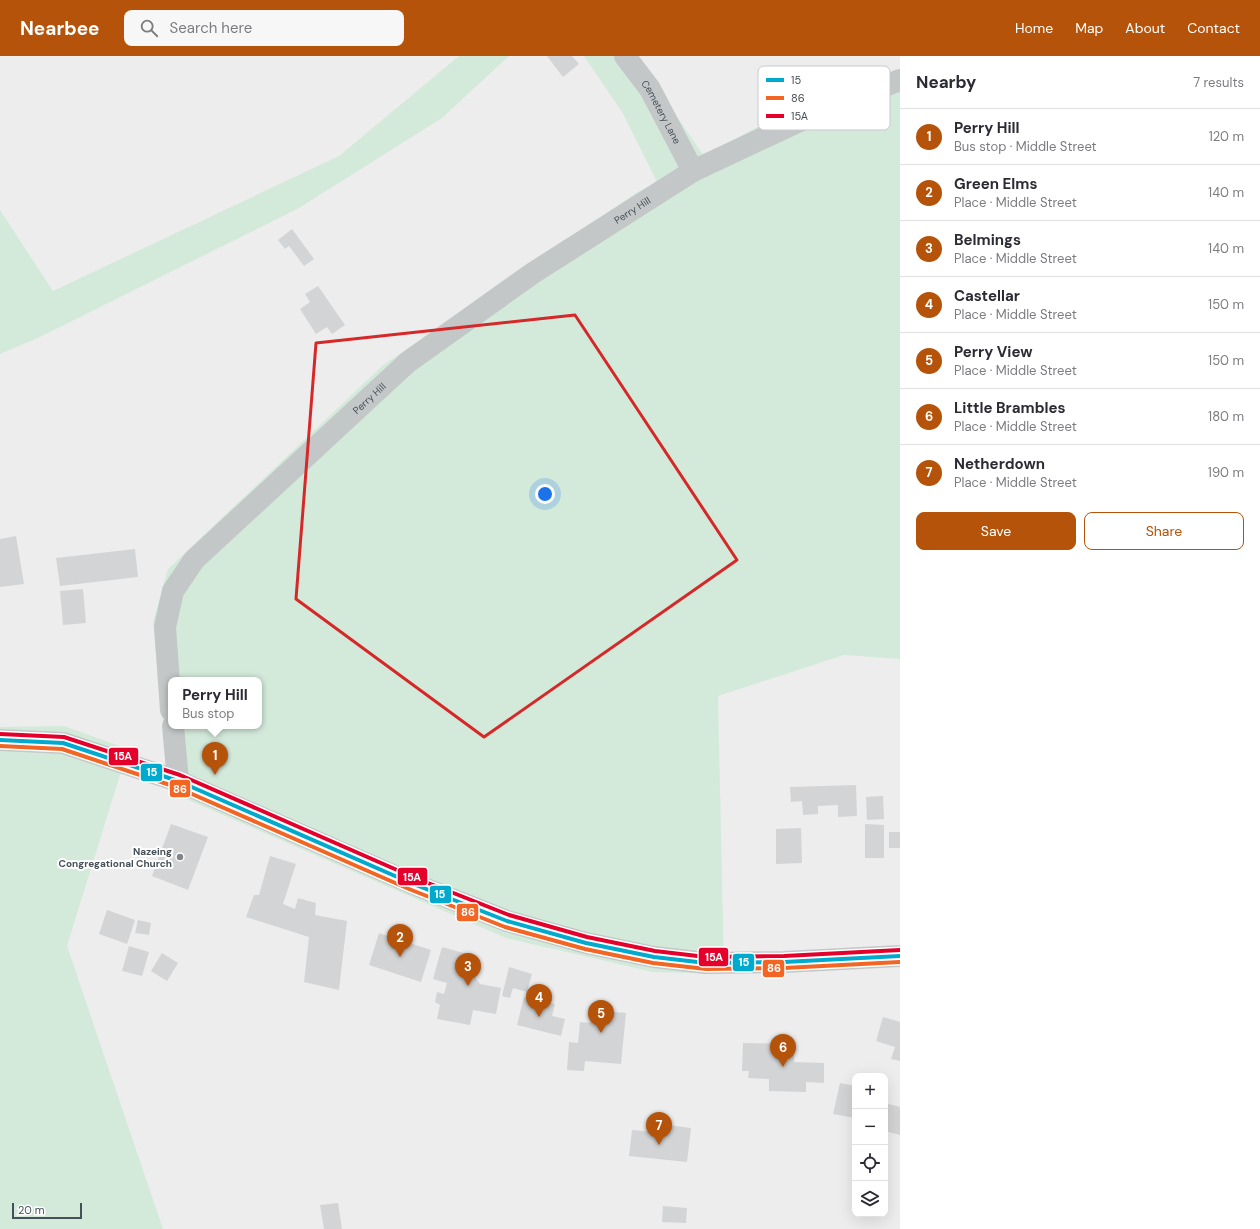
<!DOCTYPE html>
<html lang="en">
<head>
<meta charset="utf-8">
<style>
  :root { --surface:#fff; --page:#f7f7f7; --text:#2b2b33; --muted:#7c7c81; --line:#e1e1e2; --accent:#b45309 }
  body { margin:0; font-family:"DM Sans",sans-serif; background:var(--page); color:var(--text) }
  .controls { position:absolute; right:12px; bottom:12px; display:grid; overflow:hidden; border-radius:8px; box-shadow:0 4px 16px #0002 }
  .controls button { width:36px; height:36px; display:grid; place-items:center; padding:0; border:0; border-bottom:1px solid var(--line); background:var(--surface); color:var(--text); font:20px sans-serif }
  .scale { position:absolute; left:12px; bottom:10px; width:70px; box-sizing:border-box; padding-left:4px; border:2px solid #465057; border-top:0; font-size:11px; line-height:14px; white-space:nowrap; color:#465057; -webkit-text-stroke:3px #fff; paint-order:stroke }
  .you { position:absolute; left:545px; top:438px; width:14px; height:14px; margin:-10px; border:3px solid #fff; border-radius:50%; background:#1a73e8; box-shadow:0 0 0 6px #1a73e833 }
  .badge { display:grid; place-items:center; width:26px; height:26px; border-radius:50%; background:var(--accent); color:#fff; font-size:13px; font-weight:700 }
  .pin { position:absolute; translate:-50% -33px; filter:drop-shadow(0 1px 2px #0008) }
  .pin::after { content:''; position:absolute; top:21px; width:14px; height:12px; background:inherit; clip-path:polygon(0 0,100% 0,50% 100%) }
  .popup { position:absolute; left:168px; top:621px; width:94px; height:52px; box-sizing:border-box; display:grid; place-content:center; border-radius:8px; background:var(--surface); filter:drop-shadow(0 1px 3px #0005); font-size:13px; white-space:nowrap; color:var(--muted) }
  .popup b { font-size:15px; color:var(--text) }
  .popup::after { content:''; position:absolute; left:50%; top:100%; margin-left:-8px; border:8px solid transparent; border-top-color:var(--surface) }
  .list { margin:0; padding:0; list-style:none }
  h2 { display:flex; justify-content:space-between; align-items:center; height:52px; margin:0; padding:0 16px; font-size:17px }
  h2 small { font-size:13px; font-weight:400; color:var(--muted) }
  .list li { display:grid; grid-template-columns:26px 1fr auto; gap:12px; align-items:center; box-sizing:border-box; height:56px; padding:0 16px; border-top:1px solid var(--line) }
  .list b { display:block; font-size:15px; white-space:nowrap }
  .list p { margin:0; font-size:13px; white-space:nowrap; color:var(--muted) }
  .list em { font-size:13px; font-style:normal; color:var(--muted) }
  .actions { display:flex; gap:8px; padding:12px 16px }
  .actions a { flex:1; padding:9px 0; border:1px solid var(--accent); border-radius:8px; text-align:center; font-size:14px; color:var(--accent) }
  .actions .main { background:var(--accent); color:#fff }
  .icon { flex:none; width:22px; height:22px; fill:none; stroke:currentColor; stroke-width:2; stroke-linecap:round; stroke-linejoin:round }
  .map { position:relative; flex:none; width:900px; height:1173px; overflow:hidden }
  header { display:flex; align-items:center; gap:24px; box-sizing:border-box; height:56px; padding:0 20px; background:var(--accent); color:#fff }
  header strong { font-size:19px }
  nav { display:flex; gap:22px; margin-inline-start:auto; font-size:14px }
  .search { width:280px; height:36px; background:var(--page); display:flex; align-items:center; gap:10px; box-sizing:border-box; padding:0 14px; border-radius:8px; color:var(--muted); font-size:15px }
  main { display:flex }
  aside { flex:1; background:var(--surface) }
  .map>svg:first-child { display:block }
  .green { fill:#d3eadb; fill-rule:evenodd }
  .building { fill:#d3d4d6 }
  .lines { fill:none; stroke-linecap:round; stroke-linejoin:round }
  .minor { stroke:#c4c7c8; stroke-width:22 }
  .bus-1-casing { stroke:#fff; stroke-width:7 }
  .bus-2-casing { stroke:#fff; stroke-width:7 }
  .bus-3-casing { stroke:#fff; stroke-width:7 }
  .bus-1 { stroke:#00a9ce; stroke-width:4 }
  .bus-2 { stroke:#f26522; stroke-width:4 }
  .bus-3 { stroke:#e4002b; stroke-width:4 }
  .marked { fill:none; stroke:#d62828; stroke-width:3; stroke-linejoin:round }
  .poi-dot { fill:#80878c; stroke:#fff; stroke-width:1.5 }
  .labels { text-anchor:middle; stroke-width:4; stroke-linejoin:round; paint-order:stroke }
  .street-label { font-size:10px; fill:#465057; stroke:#fff }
  .poi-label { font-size:10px; font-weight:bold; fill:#465057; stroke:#fff; text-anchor:end }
  .key { fill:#fff; stroke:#c8cacd; stroke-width:1 }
  .key-label { font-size:11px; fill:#465057 }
  .line-badge { stroke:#fff; stroke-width:1.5 }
  .badge-label { font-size:11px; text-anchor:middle; font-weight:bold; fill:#fff }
</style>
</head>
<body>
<header>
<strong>Nearbee</strong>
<div class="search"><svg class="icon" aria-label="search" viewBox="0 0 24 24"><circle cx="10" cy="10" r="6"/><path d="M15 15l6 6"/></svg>Search here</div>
<nav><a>Home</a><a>Map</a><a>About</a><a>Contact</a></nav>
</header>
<main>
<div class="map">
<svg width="900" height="1173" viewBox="0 0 900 1173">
  <rect width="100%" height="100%" fill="#ededed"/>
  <!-- green -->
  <path class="green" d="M459 0H509L442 62 299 152 38 282 0 298V154L53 235 339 100Z
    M584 0H635L704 100 787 55 900 15V603L844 599 718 640 724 918 653 916 506 882 170 736 153 566 168 513 382 310 636 137 657 126 622 56ZM171 624H259V670H171Z
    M64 670 128 693 67 890 163 1173H0V671Z"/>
  <!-- building -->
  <path class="building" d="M547 0H572L579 8 563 21Z
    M292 173 314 203 304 210 289 190 285 193 278 184Z
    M318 230 345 269 332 278 327 271 316 278 300 253 310 246 305 238Z
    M16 480 24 528 0 531V483Z
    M135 493 138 521 60 530 56 502Z
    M83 533 86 567 63 569 60 535Z
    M856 729 857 760 838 761V749L818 750V758L803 759 802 745 791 746 790 731Z
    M883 740 884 763 867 764 866 741Z
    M171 768 208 781 188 834 152 820Z
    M865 768 884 769V802H865Z
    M801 772 802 807 776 808V773Z
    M889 776H900V792H889Z
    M270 800 296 808 283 848 295 853 298 842 316 847 315 859 347 865 339 934 304 926 309 881 246 861 254 839H259Z
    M107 854 135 864 127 888 99 878Z
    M138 864 151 867 149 879 135 877Z
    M379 877 431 894 421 926 369 909Z
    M129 890 149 896 142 920 122 915Z
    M442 891 471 899 468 912 480 928 501 932 496 958 473 954 470 969 437 963 440 949 435 946 437 936 444 938 447 927 433 923Z
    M162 897 178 907 167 925 151 915Z
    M509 911 532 918 527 936 513 932 510 942 502 940Z
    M524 941 555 948 552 960 565 963 561 980 517 969Z
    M591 954 626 957 621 1008 585 1005 584 1015 567 1014 569 986 578 987 580 966 590 967Z
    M883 961 900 966V1005L891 1003 895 991 876 985Z
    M743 987 794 988V1006L824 1007V1027L806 1026V1036L769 1035V1023L748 1022 749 1015H742Z
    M840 1027 855 1030V1062L833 1058Z
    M885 1047 900 1051V1079L885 1075Z
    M668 1069 691 1072 687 1106 629 1100 632 1074 667 1077Z
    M338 1147 342 1173H324L320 1149Z
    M663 1150 687 1152 686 1167 662 1166Z"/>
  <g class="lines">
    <!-- minor -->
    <g class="minor">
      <path id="s1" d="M625 0 650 33 693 115"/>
      <path id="s2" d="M171 654 165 571 173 535 194 504 408 306 533 217 693 115 808 61 900 24"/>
      <path d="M173 670 178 725"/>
      <path d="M0 684 63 687 178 725 411 827 507 865 586 887 654 901 706 907 784 906 900 900"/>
    </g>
    <defs>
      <path id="bus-1" d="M0 684 63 687 178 725 411 827 507 865 586 887 654 901 706 907 784 906 900 900"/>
      <path id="bus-2" d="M0 690 62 693 176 731 409 833 505 871 585 893 653 907 706 913 784 912 900 906"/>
      <path id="bus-3" d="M0 678 64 681 180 719 413 821 509 859 587 881 655 895 706 901 784 900 900 894"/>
    </defs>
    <!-- bus-1 casing -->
    <use href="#bus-1" class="bus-1-casing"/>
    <!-- bus-2 casing -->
    <use href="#bus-2" class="bus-2-casing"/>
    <!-- bus-3 casing -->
    <use href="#bus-3" class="bus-3-casing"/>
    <!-- bus-1 -->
    <use href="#bus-1" class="bus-1"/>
    <!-- bus-2 -->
    <use href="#bus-2" class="bus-2"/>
    <!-- bus-3 -->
    <use href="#bus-3" class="bus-3"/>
  </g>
  <!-- marked area -->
  <path class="marked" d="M575 259 737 504 484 681 296 543 316 287Z"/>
  <!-- markers -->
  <circle class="poi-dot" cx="180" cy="801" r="4"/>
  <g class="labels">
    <!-- street labels -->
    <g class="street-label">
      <text dy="4" stroke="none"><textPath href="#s1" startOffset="67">Cemetery Lane</textPath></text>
      <text dy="4" stroke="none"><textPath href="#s2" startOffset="720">Perry Hill</textPath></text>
      <text dy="4" stroke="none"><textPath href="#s2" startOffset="396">Perry Hill</textPath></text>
    </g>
    <!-- poi labels -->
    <g class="poi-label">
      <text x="172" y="799">Nazeing<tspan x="172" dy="12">Congregational Church</tspan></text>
    </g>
  </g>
  <!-- legend -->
  <rect x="758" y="10" width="132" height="64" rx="6" class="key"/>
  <rect x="766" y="22" width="18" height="4" fill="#00a9ce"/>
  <rect x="766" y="40" width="18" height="4" fill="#f26522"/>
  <rect x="766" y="58" width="18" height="4" fill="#e4002b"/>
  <g class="key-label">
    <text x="791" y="28">15</text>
    <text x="791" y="46">86</text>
    <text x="791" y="64">15A</text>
  </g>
  <g class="line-badge">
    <rect x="108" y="691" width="31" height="19" rx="4" fill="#e4002b"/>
    <rect x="140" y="707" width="23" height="19" rx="4" fill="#00a9ce"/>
    <rect x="169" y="723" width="22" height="19" rx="4" fill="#f26522"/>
    <rect x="397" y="811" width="31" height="19" rx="4" fill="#e4002b"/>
    <rect x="429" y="829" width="23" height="19" rx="4" fill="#00a9ce"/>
    <rect x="456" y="847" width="23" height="19" rx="4" fill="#f26522"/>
    <rect x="698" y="891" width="31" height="20" rx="4" fill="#e4002b"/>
    <rect x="732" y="897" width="23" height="19" rx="4" fill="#00a9ce"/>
    <rect x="762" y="903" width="23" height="19" rx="4" fill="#f26522"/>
  </g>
  <g class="badge-label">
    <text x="123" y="704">15A</text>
    <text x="152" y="720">15</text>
    <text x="180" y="737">86</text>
    <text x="412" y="825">15A</text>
    <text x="440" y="842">15</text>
    <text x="468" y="860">86</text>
    <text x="714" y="905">15A</text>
    <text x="744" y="910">15</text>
    <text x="774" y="916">86</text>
  </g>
</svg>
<div class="controls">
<button>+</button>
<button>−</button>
<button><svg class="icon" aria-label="locate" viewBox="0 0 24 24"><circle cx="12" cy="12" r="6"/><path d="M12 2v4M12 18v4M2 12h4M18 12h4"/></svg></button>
<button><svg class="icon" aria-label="layers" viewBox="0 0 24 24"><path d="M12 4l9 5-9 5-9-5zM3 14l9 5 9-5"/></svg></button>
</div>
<div class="scale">20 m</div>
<div class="you"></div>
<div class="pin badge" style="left:215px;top:719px">1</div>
<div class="popup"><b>Perry Hill</b>Bus stop</div>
<div class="pin badge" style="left:400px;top:901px">2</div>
<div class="pin badge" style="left:468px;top:930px">3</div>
<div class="pin badge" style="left:539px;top:961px">4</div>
<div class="pin badge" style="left:601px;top:977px">5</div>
<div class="pin badge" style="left:783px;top:1011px">6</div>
<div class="pin badge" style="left:659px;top:1089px">7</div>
</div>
<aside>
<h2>Nearby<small>7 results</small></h2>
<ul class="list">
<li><span class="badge">1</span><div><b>Perry Hill</b><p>Bus stop · Middle Street</p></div><em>120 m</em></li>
<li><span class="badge">2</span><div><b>Green Elms</b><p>Place · Middle Street</p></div><em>140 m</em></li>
<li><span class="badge">3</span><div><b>Belmings</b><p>Place · Middle Street</p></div><em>140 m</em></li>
<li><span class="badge">4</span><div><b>Castellar</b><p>Place · Middle Street</p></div><em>150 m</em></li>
<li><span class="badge">5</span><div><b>Perry View</b><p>Place · Middle Street</p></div><em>150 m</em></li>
<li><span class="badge">6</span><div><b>Little Brambles</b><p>Place · Middle Street</p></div><em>180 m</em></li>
<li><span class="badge">7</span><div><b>Netherdown</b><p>Place · Middle Street</p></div><em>190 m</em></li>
</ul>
<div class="actions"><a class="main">Save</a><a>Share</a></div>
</aside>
</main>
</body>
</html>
